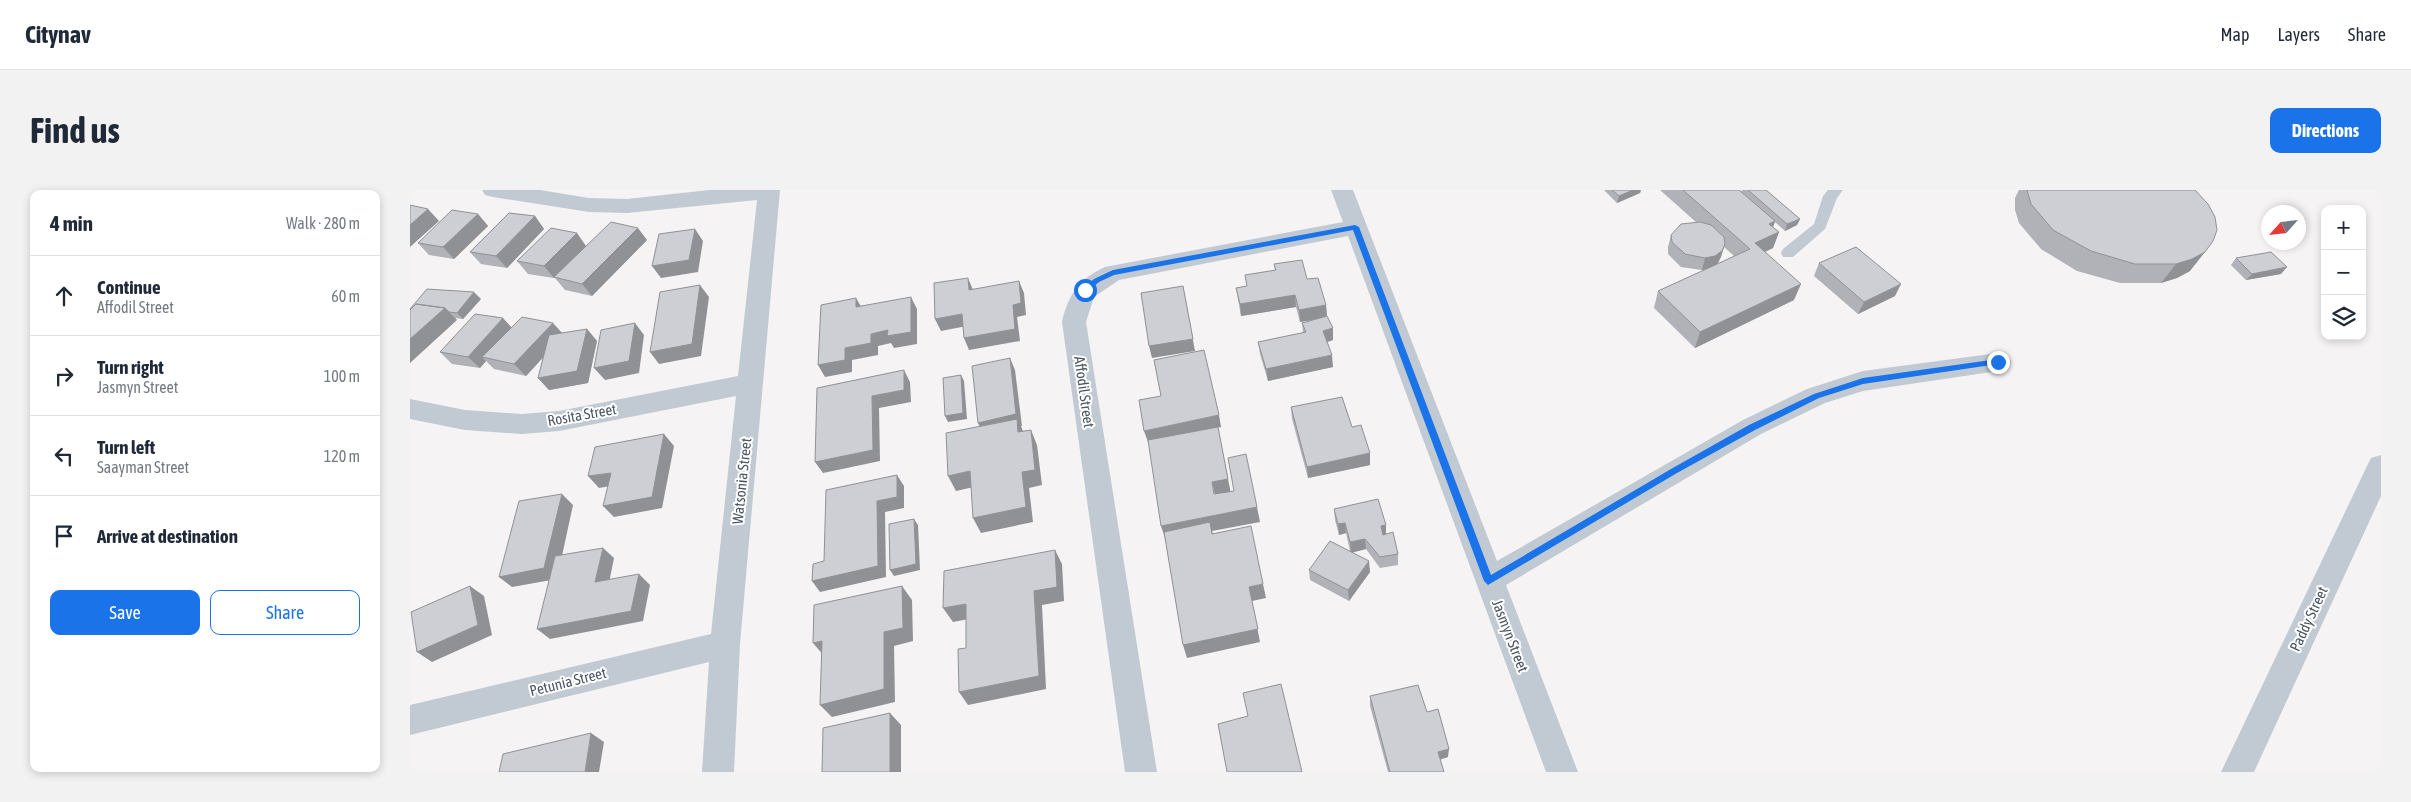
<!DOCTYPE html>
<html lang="en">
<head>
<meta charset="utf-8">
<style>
  :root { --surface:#fff; --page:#f2f2f3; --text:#1f2937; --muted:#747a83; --line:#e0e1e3; --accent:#1a73e8 }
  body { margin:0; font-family:"Asap Condensed",sans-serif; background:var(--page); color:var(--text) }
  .controls { position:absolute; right:15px; top:15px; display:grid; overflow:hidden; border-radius:10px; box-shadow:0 2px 8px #0003 }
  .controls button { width:45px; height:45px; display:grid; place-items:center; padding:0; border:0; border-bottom:1px solid var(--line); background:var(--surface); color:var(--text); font:25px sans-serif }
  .compass { position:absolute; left:1851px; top:15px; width:45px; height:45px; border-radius:50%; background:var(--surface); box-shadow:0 2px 8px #0003; rotate:243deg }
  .stop { position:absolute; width:15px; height:15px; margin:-11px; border:4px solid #1a73e8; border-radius:50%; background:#fff }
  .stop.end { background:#1a73e8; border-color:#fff; box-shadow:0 1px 5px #0008 }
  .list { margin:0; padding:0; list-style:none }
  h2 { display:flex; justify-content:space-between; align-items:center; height:65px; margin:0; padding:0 20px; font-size:21px }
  h2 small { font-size:16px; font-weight:400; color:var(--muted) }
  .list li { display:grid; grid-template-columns:32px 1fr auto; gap:15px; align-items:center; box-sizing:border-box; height:80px; padding:0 20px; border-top:1px solid var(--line) }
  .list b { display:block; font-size:19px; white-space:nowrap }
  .list p { margin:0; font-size:16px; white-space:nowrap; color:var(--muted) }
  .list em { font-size:16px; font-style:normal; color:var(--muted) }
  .actions { display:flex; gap:10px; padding:15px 20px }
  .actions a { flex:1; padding:11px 0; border:1px solid var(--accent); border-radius:10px; text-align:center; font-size:18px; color:var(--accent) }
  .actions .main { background:var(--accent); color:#fff }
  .icon { flex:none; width:28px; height:28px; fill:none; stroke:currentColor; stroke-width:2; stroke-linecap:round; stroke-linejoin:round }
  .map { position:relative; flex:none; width:1971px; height:582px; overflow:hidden; border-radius:10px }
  header { display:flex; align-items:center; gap:30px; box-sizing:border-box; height:70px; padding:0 25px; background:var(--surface); border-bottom:1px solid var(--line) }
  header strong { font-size:24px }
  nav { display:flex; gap:28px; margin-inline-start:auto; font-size:18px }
  .intro { display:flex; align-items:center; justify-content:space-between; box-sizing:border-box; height:120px; padding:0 30px }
  h1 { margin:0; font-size:35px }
  .button { padding:12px 22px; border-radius:10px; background:var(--accent); color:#fff; font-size:18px; font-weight:700 }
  main { display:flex; gap:30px; padding:0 30px }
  aside { flex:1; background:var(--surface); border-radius:10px; box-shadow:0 2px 8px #0003 }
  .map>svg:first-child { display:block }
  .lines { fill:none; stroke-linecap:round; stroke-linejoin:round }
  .lane { fill:#c1cad2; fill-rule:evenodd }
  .street { fill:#c1cad2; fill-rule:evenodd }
  .wall { fill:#b0b2b7; fill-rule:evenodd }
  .shaded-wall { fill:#909195 }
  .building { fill:#cdcfd5; stroke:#909195 }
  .route { fill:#1a73e8 }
  .labels { text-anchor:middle; stroke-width:4; stroke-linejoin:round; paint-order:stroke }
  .street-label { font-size:15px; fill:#4a5661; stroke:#fff }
</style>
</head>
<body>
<header>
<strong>Citynav</strong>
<nav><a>Map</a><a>Layers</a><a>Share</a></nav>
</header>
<div class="intro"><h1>Find us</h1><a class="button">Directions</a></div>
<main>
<aside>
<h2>4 min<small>Walk · 280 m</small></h2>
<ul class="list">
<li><svg class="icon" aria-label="ahead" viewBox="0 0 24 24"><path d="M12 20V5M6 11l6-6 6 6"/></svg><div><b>Continue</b><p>Affodil Street</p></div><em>60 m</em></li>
<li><svg class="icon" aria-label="right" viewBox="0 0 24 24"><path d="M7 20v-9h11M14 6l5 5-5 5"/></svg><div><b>Turn right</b><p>Jasmyn Street</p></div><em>100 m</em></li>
<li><svg class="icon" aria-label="left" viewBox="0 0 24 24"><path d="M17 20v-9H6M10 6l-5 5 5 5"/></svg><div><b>Turn left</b><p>Saayman Street</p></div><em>120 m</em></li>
<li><svg class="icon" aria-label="arrive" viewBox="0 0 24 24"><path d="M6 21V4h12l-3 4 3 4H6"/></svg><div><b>Arrive at destination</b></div></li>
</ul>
<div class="actions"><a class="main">Save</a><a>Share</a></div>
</aside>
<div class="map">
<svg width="1971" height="582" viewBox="0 0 1971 582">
  <rect width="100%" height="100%" fill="#f5f3f3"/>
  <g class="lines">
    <!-- lane -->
    <path class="lane" d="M1418 0H1433L1427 8 1415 39 1383 67H1373L1371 63 1373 59 1404 34 1413 6Z"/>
    <!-- street -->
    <path class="street" d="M72 0H130L179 8 217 9 299 0H370L330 454 324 582H292L299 472 0 545V515L301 444 326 206 149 241 112 244 55 240 0 229V209L55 220 112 224 149 221 328 186 347 10 217 23 179 22 83 7 75 5Z
      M921 0H943L1087 371 1333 230 1397 199 1453 181 1588 163 1597 165 1601 172 1597 179 1588 181 1453 201 1415 213 1351 244 1096 395 1168 582H1136L938 46 709 90 684 107 676 132 747 582H715L652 132C658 105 669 89 695 77L933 32Z
      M1971 265V306L1844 582H1811L1957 276 1961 268Z"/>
  </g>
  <!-- wall -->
  <path class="wall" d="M1194 0H1231L1230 3 1207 13Z
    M1250 0H1329L1331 2 1332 0H1356L1390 29 1387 35 1375 41 1365 32 1363 37 1369 42 1363 58 1355 62 1384 110 1285 158 1244 118 1248 101 1297 79 1292 80 1271 77 1258 64V57L1261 45 1287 33ZM1314 57 1324 66 1305 76 1308 73Z
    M1609 0H1785L1780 81 1767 88 1751 93H1710L1667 81 1631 59 1609 33 1605 20V8Z
    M68 24 78 36 44 69 19 65 8 53Z
    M125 26 134 39 97 78 71 74 60 62Z
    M237 50 182 106 155 100 145 88H144L118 84 107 71 176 56 161 71Z
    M1826 68 1871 84 1836 90 1821 75Z
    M1409 73 1485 106 1448 124 1404 86Z
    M864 74 897 89 916 115 917 126 923 150 917 152 923 177 858 191 850 164 848 152 893 143 892 133 905 130 890 132 886 117 831 126 826 98 837 97 835 85 865 81Z
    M71 109 53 129 45 128 47 130 1 119Z
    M101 137 152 143 177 139 187 151 178 193 139 200 128 188 133 167 116 186 84 179 76 171 70 178 42 174 30 162Z
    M881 217 942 237 960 275 898 288 882 229Z
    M924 319 976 335V344L988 364V375L970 378 956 359 942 362 960 382 939 411 900 390 899 380 940 361 936 343 929 345 925 330Z
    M960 506 1017 522 1038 567 1030 570 1034 582H978L960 516Z"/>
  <!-- shaded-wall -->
  <path class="shaded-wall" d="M1223 0H1231L1230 3 1207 13 1209 6Z
    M18 19 29 31 0 57V35Z
    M68 24 78 36 44 69 33 57Z
    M125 26 134 39 97 78 86 66Z
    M1390 29 1387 35 1375 41 1377 34Z
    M1365 31 1360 46 1369 42 1363 58 1339 69 1345 53 1359 34Z
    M228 38 237 50 182 106 172 94Z
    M285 39 293 51 288 82 251 88 242 76Z
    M167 43 176 56 144 88 134 76Z
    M1315 54 1311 67 1308 73 1301 78 1292 80 1295 68Z
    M1795 62 1780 81 1767 88 1751 93 1766 74Z
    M1877 77 1871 84 1836 90 1842 84Z
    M558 88 563 100H559Z
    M609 91 614 103 616 125 607 127 610 151 559 160 554 148 603 115Z
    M1391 94 1384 110 1285 158 1290 142Z
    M1491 94 1485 106 1448 124 1454 112Z
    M290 95 299 107 291 166 249 174 240 162Z
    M773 96 785 161 742 168 739 156Z
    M64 102 71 109 53 129 47 123Z
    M885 105 886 117 831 126 830 114Z
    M501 107 507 119V154L484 158 481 153 468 156V165L442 170V182L415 187 408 175 435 158 461 144Z
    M446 108 453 120 446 117Z
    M916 115 917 127 890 132 889 120Z
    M35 118 47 130 0 173V149Z
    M552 124 557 136 531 141 525 129Z
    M93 128 104 140 72 167 76 171 70 178 58 167Z
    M143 133 154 145 116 186 104 174Z
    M225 133 234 145 229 183 195 190 184 178Z
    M923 138V150L914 153 913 141Z
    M177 139 187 151 178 193 139 200 128 188Z
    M922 165 923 177 858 191 856 179Z
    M600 168 605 180 612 236H611L614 244H573L568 233Z
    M494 180 500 192 501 212 469 218 470 271 413 283 405 272 462 206Z
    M551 185 554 191 557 229 538 232 535 226Z
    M809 225 811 237 738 252 734 241Z
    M621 240 627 255 632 295 619 298 623 332 571 343 563 328 612 282Z
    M254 244 264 256 252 318 204 327 193 316Z
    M811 253 821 304 808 319 802 292Z
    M960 263V275L898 288 897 277Z
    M560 281 568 296 546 301 538 286Z
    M201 283 212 294 189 298 178 286Z
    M487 285 494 296V318L475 322 476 387 410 402 402 391 467 311Z
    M152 304 163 315 147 389 102 397 89 387Z
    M847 317 850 332 802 341 804 347 756 351 751 336Z
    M504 329 508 335 510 380 484 386 480 380Z
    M935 333 936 343 929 345 928 334Z
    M976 335V346L971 347V336Z
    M955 349 956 359 941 363 940 352Z
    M193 358 204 368 197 403 185 392Z
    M645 360 652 374 654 411 632 415 636 499 558 515 549 502Z
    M959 371 960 382 939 411 938 400Z
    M229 384 240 395 233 431 140 449 127 439Z
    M853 394 856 408 842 411 850 452 777 468 773 455 839 397Z
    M60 396 74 406 82 445 22 472 7 462Z
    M492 396 502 410 503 451 484 456 485 512 422 527 410 515Z
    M556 414 564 428 543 432 533 418Z
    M412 451 415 467 403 453Z
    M480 523 491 535V582H480Z
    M181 543 194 552 189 582H175Z
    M1039 559 1038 567 1027 570 1028 562Z"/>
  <!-- building -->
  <path class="building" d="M1202 0H1223L1209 6Z
    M1273 0H1329L1365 31 1359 34 1369 42 1345 53 1391 94 1290 142 1248 101 1340 59Z
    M1338 0H1356L1390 29 1377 34Z
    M1617 0H1785L1798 14 1805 27 1807 40 1803 51 1795 62 1782 69 1766 74H1725L1681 61 1643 40 1621 14Z
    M0 15 18 19 0 35Z
    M42 20 68 24 33 57 8 53Z
    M99 23 125 26 86 66 60 62Z
    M201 32 228 38 172 94 144 87Z
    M1290 32 1301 35 1314 47 1315 54 1312 61 1305 66 1295 68 1275 64 1262 52 1261 45 1271 34Z
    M141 38 167 43 134 76 107 71Z
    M285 39 279 70 242 76 249 44Z
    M1446 57 1491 94 1454 112 1409 73Z
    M1861 62 1877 77 1842 84 1826 68Z
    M892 70 897 89 908 88 916 115 889 120 885 105 830 114 826 98 837 96 835 85 866 80 864 74Z
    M558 88 559 100 609 91 611 113 603 115 605 139 554 148 552 124 525 129 524 93Z
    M290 95 282 154 240 162 250 102Z
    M773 96 783 149 739 156 731 103Z
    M17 99 64 102 47 123 39 122 35 118 6 114 1 119H0Z
    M501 107V142L477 146 478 140 461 144V153L435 158V170L408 175 411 115 446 108V117Z
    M6 114 35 118 0 149V120Z
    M65 124 93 128 58 167 30 162Z
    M917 126 923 138 913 141 922 165 856 179 848 152 896 142 892 133Z
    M112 127 143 133 104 174 72 167Z
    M225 133 219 171 184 178 191 140Z
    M177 139 167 181 128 188 139 145Z
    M794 160 809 225 734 241 729 210 751 206 744 170Z
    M600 168 606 224 568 233 562 176Z
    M494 180V200L462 206 463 260 405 272 407 198Z
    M551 185 553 223 535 226 533 188Z
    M932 207 942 237 951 235 960 263 897 277 881 217Z
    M607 229 608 242 621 240 625 280 612 282 616 317 563 328 560 281 538 286 536 243Z
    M808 237 818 289 802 292 804 304 824 301 818 268 836 264 847 317 751 336 738 250Z
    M254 244 242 307 193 316 201 283 178 286 185 257Z
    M487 285V307L467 311 468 376 402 391 403 374 414 371 416 300Z
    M152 304 134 378 89 387 109 311Z
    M968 309 976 335 971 336 973 345 983 342 988 364 970 367 955 349 940 352 935 333 928 334 924 319Z
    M504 329 506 374 480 380 479 334Z
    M800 332 802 344 841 336 853 394 839 397 848 439 773 455 754 342Z
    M920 351 959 371 938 400 899 380Z
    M193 358 185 392 229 384 221 421 127 439 145 366Z
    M645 360 647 397 624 401 629 486 549 502 548 459 556 458V414L533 418 534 381Z
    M60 396 68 435 7 462 1 422Z
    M492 396 493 438 474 442V499L410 515 412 451 403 453 404 415Z
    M871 494 892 582H817L808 534 838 526 833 503Z
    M1008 495 1017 522 1028 519 1039 559 1028 562 1034 582H980L960 506Z
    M480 523V582H412L413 538Z
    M181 543 175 582H89L93 564Z"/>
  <!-- route -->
  <path class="route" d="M945 35 949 37 1081 385 1261 279 1339 235 1404 204 1453 188 1588 169 1591 172 1588 174 1453 194 1409 208 1345 240 1267 283 1078 395 1074 391 943 40 704 85 689 92 677 102 671 100 684 89 703 80Z"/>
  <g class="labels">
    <!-- street labels -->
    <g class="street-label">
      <text transform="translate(674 202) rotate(82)" y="5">Affodil Street</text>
      <text transform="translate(172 225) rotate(-10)" y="5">Rosita Street</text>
      <text transform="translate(332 291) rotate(-84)" y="5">Watsonia Street</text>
      <text transform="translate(1899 429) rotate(-65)" y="5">Paddy Street</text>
      <text transform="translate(1100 446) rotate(69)" y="5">Jasmyn Street</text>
      <text transform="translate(158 492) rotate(-14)" y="5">Petunia Street</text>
    </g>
  </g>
</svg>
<div class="controls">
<button>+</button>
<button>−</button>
<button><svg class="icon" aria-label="layers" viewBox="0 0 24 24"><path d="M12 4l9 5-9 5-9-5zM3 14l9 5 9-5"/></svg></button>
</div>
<svg class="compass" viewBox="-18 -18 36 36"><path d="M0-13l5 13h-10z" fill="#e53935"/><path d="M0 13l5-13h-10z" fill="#747a83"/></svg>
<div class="stop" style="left:675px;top:100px"></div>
<div class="stop end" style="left:1588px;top:172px"></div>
</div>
</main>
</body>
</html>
